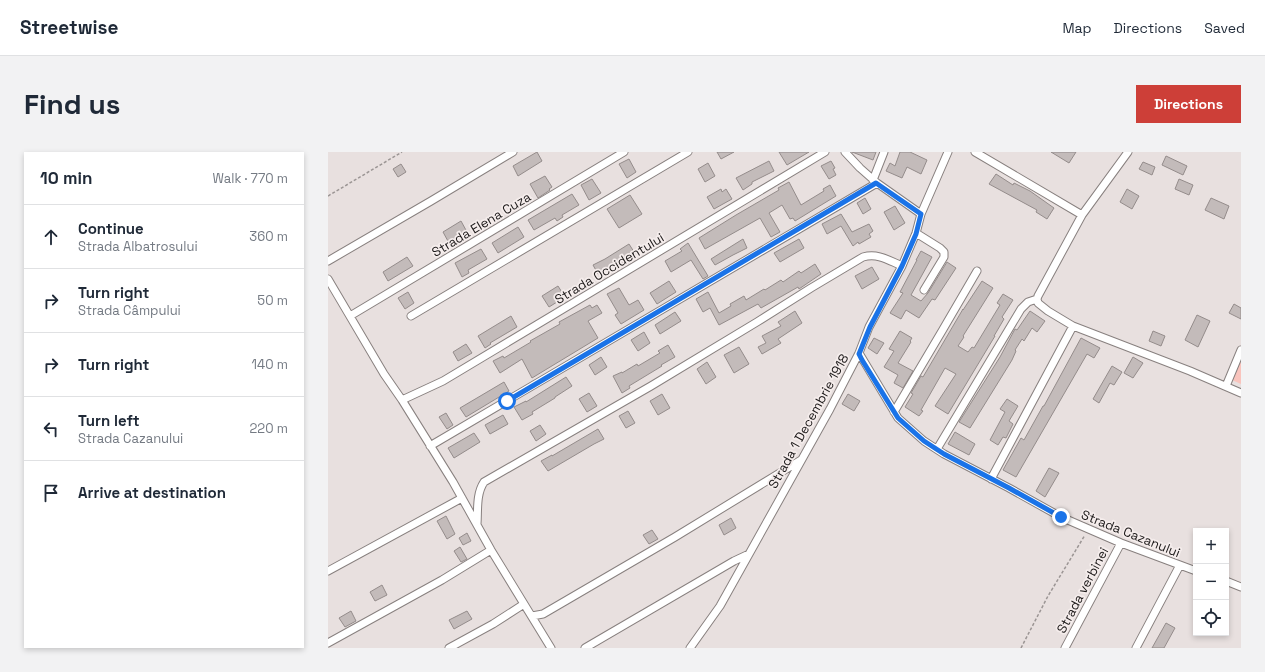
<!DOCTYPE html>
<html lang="en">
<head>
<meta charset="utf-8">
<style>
  :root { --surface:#fff; --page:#f2f2f3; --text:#1f2937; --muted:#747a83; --line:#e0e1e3; --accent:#cd3f38 }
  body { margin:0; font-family:"Space Grotesk",sans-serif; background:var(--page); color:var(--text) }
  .controls { position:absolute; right:12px; bottom:12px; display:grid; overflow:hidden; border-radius:0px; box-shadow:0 2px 6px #0003 }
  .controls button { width:36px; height:36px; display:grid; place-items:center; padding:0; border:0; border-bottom:1px solid var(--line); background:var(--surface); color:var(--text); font:20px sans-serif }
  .stop { position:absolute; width:12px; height:12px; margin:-9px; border:3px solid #1a73e8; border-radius:50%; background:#fff }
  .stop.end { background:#1a73e8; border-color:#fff; box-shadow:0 1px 4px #0008 }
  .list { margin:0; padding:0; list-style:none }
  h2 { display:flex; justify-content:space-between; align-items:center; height:52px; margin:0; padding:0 16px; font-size:17px }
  h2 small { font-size:13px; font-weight:400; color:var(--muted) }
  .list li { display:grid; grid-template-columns:26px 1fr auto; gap:12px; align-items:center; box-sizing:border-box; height:64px; padding:0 16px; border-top:1px solid var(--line) }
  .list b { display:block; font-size:15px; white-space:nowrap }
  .list p { margin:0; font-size:13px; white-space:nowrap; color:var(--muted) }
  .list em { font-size:13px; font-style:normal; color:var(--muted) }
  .icon { flex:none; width:22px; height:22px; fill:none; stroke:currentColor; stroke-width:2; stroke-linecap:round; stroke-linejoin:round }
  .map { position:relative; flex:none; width:913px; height:496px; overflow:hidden; border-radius:0px }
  header { display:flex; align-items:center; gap:24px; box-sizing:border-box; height:56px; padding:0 20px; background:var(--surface); border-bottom:1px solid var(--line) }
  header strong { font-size:19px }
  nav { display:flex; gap:22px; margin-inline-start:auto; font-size:14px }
  .intro { display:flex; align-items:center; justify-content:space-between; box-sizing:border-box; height:96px; padding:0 24px }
  h1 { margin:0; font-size:28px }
  .button { padding:10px 18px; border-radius:0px; background:var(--accent); color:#fff; font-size:14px; font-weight:700 }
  main { display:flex; gap:24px; padding:0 24px }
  aside { flex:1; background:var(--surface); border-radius:0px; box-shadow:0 2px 6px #0003 }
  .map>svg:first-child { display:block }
  .green { fill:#f9c4bd }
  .building { fill:#c3bbba; stroke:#948c8b }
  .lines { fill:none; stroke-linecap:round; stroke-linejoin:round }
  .street-casing { stroke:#88807f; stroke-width:9 }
  .path { stroke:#9b9594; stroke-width:1.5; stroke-dasharray:3 2; stroke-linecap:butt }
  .street { stroke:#fff; stroke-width:7 }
  .route { stroke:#1a73e8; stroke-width:5 }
  .labels { text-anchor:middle; stroke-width:3.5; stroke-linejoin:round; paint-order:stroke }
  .street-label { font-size:13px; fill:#1b1818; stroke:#f5edec }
</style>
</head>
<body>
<header>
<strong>Streetwise</strong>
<nav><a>Map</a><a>Directions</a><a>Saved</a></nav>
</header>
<div class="intro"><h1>Find us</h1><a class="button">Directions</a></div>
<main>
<aside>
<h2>10 min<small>Walk · 770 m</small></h2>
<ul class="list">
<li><svg class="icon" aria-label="ahead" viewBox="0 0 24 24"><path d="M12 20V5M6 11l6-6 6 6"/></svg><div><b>Continue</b><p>Strada Albatrosului</p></div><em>360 m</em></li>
<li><svg class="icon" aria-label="right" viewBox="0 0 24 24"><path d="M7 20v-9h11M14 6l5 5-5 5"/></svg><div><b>Turn right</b><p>Strada Câmpului</p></div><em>50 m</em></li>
<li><svg class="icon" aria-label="right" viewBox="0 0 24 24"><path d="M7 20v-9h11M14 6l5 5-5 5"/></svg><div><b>Turn right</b></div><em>140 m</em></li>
<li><svg class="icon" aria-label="left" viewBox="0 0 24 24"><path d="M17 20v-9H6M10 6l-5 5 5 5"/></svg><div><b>Turn left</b><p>Strada Cazanului</p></div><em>220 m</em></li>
<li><svg class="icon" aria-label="arrive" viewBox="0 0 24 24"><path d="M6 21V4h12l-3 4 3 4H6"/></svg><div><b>Arrive at destination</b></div></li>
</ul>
</aside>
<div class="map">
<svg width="913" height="496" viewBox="0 0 913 496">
  <rect width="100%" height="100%" fill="#e8e0df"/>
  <!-- green -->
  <path class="green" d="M913 208V232L904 228Z"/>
  <!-- building -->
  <path class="building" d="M209 0 214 9 190 24 185 14Z
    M389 0H406L393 7Z
    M451 0H481L459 13Z
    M524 0H548L545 8Z
    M572 0H582L599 8 593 22 579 15 574 26 558 19 562 11 567 14Z
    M723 0H748L741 11Z
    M838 4 859 14 855 23 834 13Z
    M301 7 308 20 299 26 291 12Z
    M441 9 446 19 424 30V32L415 38 408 26Z
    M503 9 507 16 505 17 508 23 501 27 493 14Z
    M815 10 827 15 824 23 811 17Z
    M380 11 387 24 377 30 370 17Z
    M73 12 78 20 70 25 65 17Z
    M668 22 685 33 686 31 702 39 726 56 719 67 708 60 709 58 661 32Z
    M217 24 224 35 221 37 222 38 210 46 202 32Z
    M264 27 273 41 261 48 253 33Z
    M851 27 865 33 861 43 847 37Z
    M461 30 473 53 496 39 495 37 502 33 508 44 467 69 465 66 462 67 454 53 441 61 452 80 443 85 432 66 377 97 371 86 408 63 451 38 450 36Z
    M393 37 394 40 398 37 404 47 386 57 379 45Z
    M799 37 811 44 804 57 792 50Z
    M244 42 251 53 234 63 235 65 229 69 227 66 206 78 200 68Z
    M302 43 314 62 291 76 279 57Z
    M537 46 543 57 535 62 529 51Z
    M883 46 901 54 896 67 877 58Z
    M567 54 577 71 566 78 556 60Z
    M513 62 524 80 541 72 545 79 541 82 543 85 531 92 530 90 525 94 513 74 499 82 494 72Z
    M133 69 139 80 121 91 115 80Z
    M190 75 196 85 170 101 164 91Z
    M415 87 419 96 405 103 387 113 383 107Z
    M471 87 476 96 452 110 446 101Z
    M360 91 380 124 375 127 363 108 343 120 337 109 354 99 352 97Z
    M301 92 308 103 290 114 289 112 270 122 265 113 277 107Z
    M153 97 159 107 140 118 141 121 134 125 127 111Z
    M593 99 604 105 583 143 593 149 600 141 619 110 628 116 607 148 604 147 591 166 578 158 573 167 562 161 575 141 572 140 589 108H588Z
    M79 105 85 114 60 129 55 120Z
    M487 112 493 122 471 137 470 135 433 156 430 152 391 173 382 156 375 160 368 147 380 140 391 161 403 154 402 152 416 144 418 148 436 137 437 138 453 128 455 130 471 119 473 121Z
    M544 115 551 127 534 137 527 124Z
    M341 129 348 140 329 152 322 141Z
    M654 129 665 136 635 184 636 185 630 194 640 200 644 195 646 196 672 153 669 151 675 142 685 148 674 165 676 167 666 184H667L620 262 607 254 628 222 617 216 593 258 595 259 591 264 577 255 585 242 583 241 593 224 595 225 635 157V158Z
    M230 134 237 145 221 155 214 144Z
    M291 136 301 153 310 148 316 158 293 172 287 163 290 161 279 142Z
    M80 140 86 151 77 157 70 146Z
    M906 152 913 156V167L901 161Z
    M262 153 264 156 269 153 274 161 260 169 270 186 204 226 194 207 172 221 165 209 175 204 176 206 203 190 202 189 232 172 231 170Z
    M467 159 474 171 450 187 453 191 434 202 430 195 438 191 434 184 453 174 450 170Z
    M702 159 717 169 709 180 704 176 696 189 694 187 687 198 688 199 684 208 642 276 631 270 672 205 687 177 689 178Z
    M347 160 353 169 332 182 327 173Z
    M869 163 882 169 870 195 857 188Z
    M183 164 189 175 162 191 163 192 157 196 150 184Z
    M572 179 584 186 582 189 583 190 570 211 585 219 575 236 566 231 570 223 556 215 566 199 561 197Z
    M825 179 837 184 833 194 821 189Z
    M316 180 322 191 310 199 303 188Z
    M546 186 556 191 549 202 540 196Z
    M753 186 772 196 766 206 759 202 688 325 675 318 693 286 696 288 715 254H716Z
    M138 192 144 201 130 209 125 200Z
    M340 193 347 205 333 213 334 214 301 234 302 236 294 241 285 224 294 220V221L309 212 310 214 332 201 330 199Z
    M411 195 421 212 406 221 396 203Z
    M273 205 279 215 267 223 261 213Z
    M805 205 815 211 805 226 796 221Z
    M379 210 388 225 378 232 369 217Z
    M784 214 794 220 786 233 782 231 771 251 765 247Z
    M238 225 244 234 227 245V246L204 260 205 262 194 268 186 255 198 249V250Z
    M176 230 181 239 138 265 132 256Z
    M261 241 269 254 259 260 251 247Z
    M334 242 342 256 330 263 322 249Z
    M520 242 532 249 526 259 514 252Z
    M679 247 690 254 681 269 685 272 678 286 675 285 670 293 662 288 677 260 672 257Z
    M300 259 307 271 298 276 291 264Z
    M118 261 125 273 119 277 111 265Z
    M175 263 180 272 162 282 157 273Z
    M212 273 218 282 208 289 202 279Z
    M270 277 276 287 266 292 220 319 213 309 224 303V304Z
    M627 280 647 292 641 303 620 292Z
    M146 281 152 290 126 306 120 296Z
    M721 316 731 321 717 345 708 339Z
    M118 364 127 382 119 387 109 369Z
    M403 366 408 376 396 383 391 373Z
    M324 378 330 387 321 392 315 383Z
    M139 381 143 389 135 393 131 386Z
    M132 395 139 407 133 410 126 399Z
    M54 433 59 443 47 449 42 440Z
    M23 459 28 469 17 475 11 466Z
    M139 459 144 467 126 477 121 468Z
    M838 471 847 476 836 496H824Z"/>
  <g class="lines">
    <defs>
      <path id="street" d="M517 0 532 16 549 31 593 62
        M647 0 754 63
        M545 28 556 0
        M588 81 612 96 616 100V105L596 138
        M0 109 103 49 185 0
        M0 127 56 222 74 248 125 330 163 398 223 496
        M709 147 710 151 720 159 745 174 862 219 913 241
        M709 147 710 144 754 63 800 0
        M22 164 296 0
        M83 164 360 0
        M531 201 570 266 596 289 616 302 681 336 733 365 793 391 868 419
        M898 234 913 198
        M74 248 115 229 497 0
        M566 260 614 179 649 119
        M102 294 549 31
        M609 297 693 157 700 150 709 147
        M663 327 745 174
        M149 372C150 358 148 342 156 330L323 234 429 170 483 136 535 105C550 101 560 108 574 114
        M0 419 134 346
        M898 429 913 435
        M204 464 215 462 347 385 473 308
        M0 491 114 428 163 398
        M121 496 165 472 196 452
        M257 496 406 409 421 402
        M362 496 392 454 502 257 531 201 541 175 574 114 588 81 593 62 620 0
        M737 496 793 391
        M808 496 852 413"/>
    </defs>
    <!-- street casing -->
    <use href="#street" class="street-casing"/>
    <!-- path -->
    <path class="path" d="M0 44 74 0
      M693 496 720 444 757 383"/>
    <!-- street -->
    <use href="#street" class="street"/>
  </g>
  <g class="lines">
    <!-- route -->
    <path class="route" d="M179 249 548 31 593 62 588 82 574 114 542 175 531 202 534 208 570 266 596 289 616 302 681 336 733 365"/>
  </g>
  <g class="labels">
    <!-- street labels -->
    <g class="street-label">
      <text transform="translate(153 72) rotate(-31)" y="5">Strada Elena Cuza</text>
      <text transform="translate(281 116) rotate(-31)" y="5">Strada Occidentului</text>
      <text transform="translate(480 269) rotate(-61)" y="5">Strada 1 Decembrie 1918</text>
      <text transform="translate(803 381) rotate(22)" y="5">Strada Cazanului</text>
      <text transform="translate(754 438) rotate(-62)" y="5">Strada verbinei</text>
    </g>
  </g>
</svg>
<div class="controls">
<button>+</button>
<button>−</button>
<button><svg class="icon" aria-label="locate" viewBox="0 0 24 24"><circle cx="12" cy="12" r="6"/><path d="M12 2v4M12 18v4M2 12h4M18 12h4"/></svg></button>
</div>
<div class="stop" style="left:179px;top:249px"></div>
<div class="stop end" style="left:733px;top:365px"></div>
</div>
</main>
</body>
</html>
